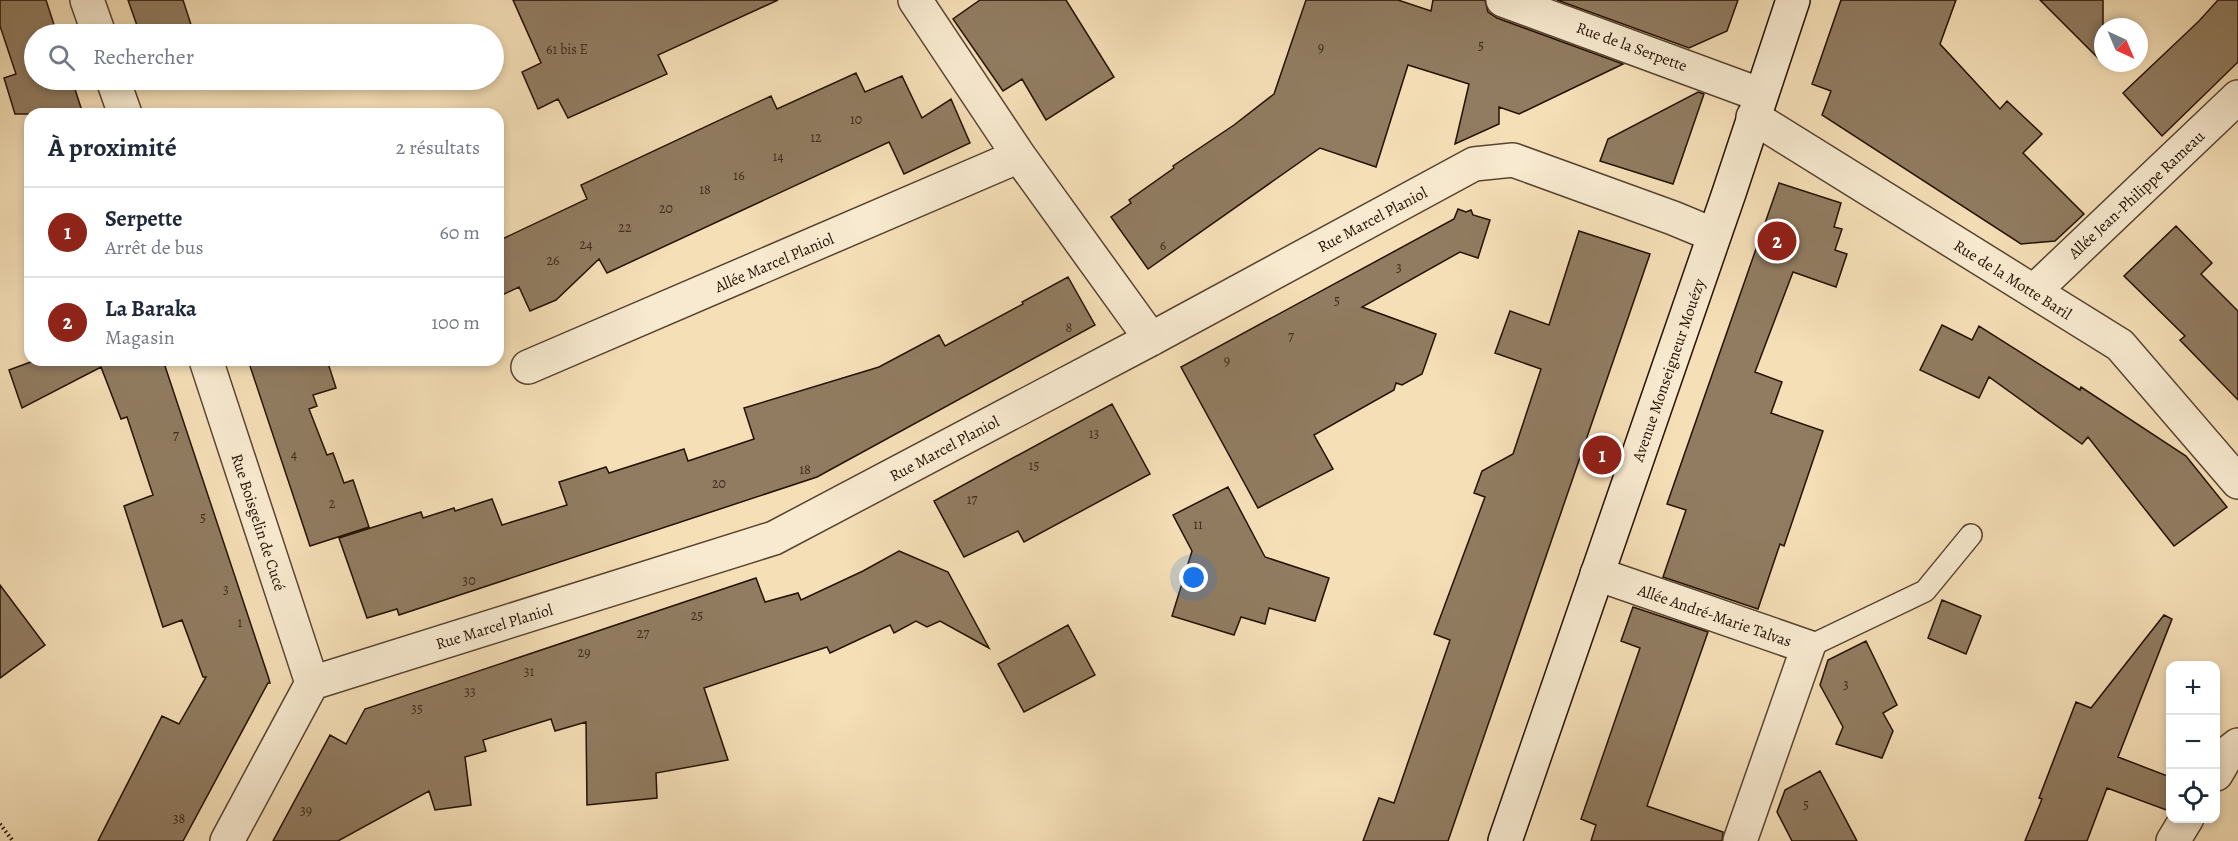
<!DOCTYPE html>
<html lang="fr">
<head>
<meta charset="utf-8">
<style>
  :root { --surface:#fff; --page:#f2f2f3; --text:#1f2937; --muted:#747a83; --line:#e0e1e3; --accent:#8f2418 }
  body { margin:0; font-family:Alegreya,serif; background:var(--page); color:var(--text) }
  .controls { position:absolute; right:18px; bottom:18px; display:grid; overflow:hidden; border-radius:12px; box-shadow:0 3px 9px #0003 }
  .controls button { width:54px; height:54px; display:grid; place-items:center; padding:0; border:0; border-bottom:2px solid var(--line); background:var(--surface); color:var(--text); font:30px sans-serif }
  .compass { position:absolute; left:2094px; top:18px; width:54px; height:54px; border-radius:50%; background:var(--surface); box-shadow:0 3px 9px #0003; rotate:136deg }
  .you { position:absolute; left:1194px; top:578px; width:21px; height:21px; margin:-15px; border:4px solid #fff; border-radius:50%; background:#1a73e8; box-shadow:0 0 0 9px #1a73e833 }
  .badge { display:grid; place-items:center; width:39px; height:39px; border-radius:50%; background:var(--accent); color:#fff; font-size:20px; font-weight:700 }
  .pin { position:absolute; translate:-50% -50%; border:3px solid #fff; box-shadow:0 2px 6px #0006 }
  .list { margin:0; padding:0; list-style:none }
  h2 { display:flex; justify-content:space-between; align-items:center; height:78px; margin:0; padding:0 24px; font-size:26px }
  h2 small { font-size:20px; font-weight:400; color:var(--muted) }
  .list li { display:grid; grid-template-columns:39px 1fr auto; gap:18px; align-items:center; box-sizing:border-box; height:90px; padding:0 24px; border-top:2px solid var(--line) }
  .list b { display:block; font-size:22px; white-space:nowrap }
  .list p { margin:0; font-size:20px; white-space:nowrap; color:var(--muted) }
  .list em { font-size:20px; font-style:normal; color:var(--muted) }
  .icon { flex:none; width:33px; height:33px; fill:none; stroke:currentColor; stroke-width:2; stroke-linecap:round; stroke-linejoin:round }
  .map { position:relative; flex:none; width:2238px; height:841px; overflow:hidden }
  .search { position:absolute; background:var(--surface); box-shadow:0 3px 9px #0003; left:24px; top:24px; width:480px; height:66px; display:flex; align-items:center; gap:15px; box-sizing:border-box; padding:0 21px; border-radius:33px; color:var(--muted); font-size:22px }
  .panel { position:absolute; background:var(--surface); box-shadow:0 3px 9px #0003; left:24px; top:108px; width:480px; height:258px; border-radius:18px }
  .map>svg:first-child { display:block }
  .building { fill:#917c61; stroke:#241104; stroke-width:1.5 }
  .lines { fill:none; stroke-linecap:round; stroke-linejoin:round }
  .lane-casing { stroke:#584431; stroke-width:24 }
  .street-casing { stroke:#584431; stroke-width:36 }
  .secondary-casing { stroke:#241104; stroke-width:36 }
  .path { stroke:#241104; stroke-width:4; stroke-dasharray:1.5 3; stroke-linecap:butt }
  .lane { stroke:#f8ead0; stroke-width:21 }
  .street { stroke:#f8ead0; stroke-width:33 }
  .secondary { stroke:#f8ead0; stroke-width:33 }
  .labels { text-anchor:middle; stroke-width:6; stroke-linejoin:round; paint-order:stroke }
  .number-label { font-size:14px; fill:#3f2c1b }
  .street-label { font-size:16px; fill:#241104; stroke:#f8ead0 }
</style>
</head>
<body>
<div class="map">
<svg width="2238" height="841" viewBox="0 0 2238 841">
  <rect width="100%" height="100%" fill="#f5dfb7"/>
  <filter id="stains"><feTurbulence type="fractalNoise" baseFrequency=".00333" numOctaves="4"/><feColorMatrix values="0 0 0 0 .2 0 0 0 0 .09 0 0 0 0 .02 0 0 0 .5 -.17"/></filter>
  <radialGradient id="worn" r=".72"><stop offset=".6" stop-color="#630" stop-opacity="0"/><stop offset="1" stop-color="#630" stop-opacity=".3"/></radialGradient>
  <!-- building -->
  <path class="building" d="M0 0H46L57 34H34V80H72L83 114H15L4 78 16 74 0 26Z
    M128 0H183L194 34H140Z
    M513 0H778L658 55 667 74 568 118 558 99 538 109 522 72 541 63Z
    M980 0H1066L1114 77 1046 120 1022 79 1003 91 953 19Z
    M1306 0H1398L1431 11 1433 0H1485L1488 12 1497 18 1623 64 1519 114 1499 107V124L1455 144 1469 84 1408 65 1376 167 1320 148 1148 269 1111 217 1131 203 1129 200 1174 168 1173 166 1234 125 1274 94Z
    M1557 0H1738L1727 31 1689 48Z
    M1841 0H1956L1940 44 2000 109 2007 101 2042 134 2023 153 2084 214 2055 241 2021 244 1822 115 1831 91 1812 84Z
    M2040 0H2103V63Z
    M2218 0H2238V62L2162 136 2123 93 2199 21Z
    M856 73 865 92 902 76 922 118 951 99 970 143 904 174 889 142 607 273 599 259 556 300 530 311 519 287 498 297V241L587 199 581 185 771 96 777 109Z
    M1698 92 1704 94 1673 184 1600 161 1608 139Z
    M1779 183 1841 203 1834 227 1842 229 1835 250 1847 254 1836 287 1793 272 1755 372 1782 382 1771 413 1823 431 1784 546 1780 544 1758 609 1663 577 1686 510 1667 504Z
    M1458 209 1466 212 1471 210 1473 215 1490 220 1478 258 1460 252 1362 307 1436 334 1422 374 1402 385 1396 383 1394 390 1314 435 1333 469 1258 508 1181 367 1454 219Z
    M2176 226 2212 263 2201 274 2238 311V400L2180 340 2185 336 2124 276Z
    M1579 231 1650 254 1448 841H1363L1379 798 1394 803 1450 640 1434 634 1485 497 1474 493 1482 471 1513 454 1541 369 1495 353 1510 311 1549 325Z
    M1068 277 1095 325 817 477 399 615 397 609 367 618 339 538 421 512 423 518 454 508 455 511 492 499 502 525 567 505 559 482 606 467 609 473 684 449 688 461 754 439 744 408 879 367 939 335 945 346 1023 304 1022 302Z
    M1942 325 1972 340 1979 326 2080 390 2081 387 2186 456 2227 507 2174 546 2088 437 2082 444 1989 377 1979 398 1920 370Z
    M36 360H163L268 676 270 683H268L183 841H98L162 716 179 724 206 677H203L182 620 163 627 124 506 153 495 127 417 121 419 101 367 22 408 9 370Z
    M248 360H327L336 388 313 395 317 406 309 409 327 455 333 453 344 483 353 480 369 527 310 546Z
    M1112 404 1150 474 1024 542 1018 531 964 557 934 501Z
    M1228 487 1265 557 1329 578 1315 621 1269 608 1265 624 1241 617 1234 635 1172 616 1192 551 1173 515Z
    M899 551 948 572 989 648 940 621 927 627 916 621 894 633 890 625 830 653 827 647 704 688 728 760 656 773 657 798 587 805 586 722 555 731 551 719 483 740 486 751 465 757 471 805 435 810 429 791 338 841H273L330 735 346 744 365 709 756 578 765 602 798 593 801 600 863 571Z
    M0 585 45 645 0 678Z
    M1942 600 1981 616 1966 654 1928 638Z
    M1633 607 1708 632 1647 806 1723 832 1722 841H1591L1596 825 1581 819 1640 648 1621 641Z
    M2164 615 2172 619 2118 757 2170 777 2169 811 2107 788 2087 841H2025L2042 799 2039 798 2076 702 2091 708Z
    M1068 625 1095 675 1024 712 998 664Z
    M1866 641 1897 705 1883 713 1893 731 1882 758 1836 744 1843 727 1820 685 1828 660Z
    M1820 771 1857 841H1792L1777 812 1785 790Z"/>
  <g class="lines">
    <defs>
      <path id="lane" d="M1808 647 1925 591 1971 535"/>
      <path id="street" d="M87 0 99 34
        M915 0 1019 156 1151 339
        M1503 0 1761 95
        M113 80 125 114
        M1753 117 2120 345 2238 482
        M2034 291 2238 97
        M206 360 312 683
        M528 367 1019 156
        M1597 574 1808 647 1740 841
        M2216 774 2229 752 2238 745
        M227 841 312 683 774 538 1151 339 1474 164 1513 160 1673 218 1714 235
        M2173 841 2187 818"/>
      <path id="secondary" d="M1505 841 1729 193 1793 0"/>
    </defs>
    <!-- lane casing -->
    <use href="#lane" class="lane-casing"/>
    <!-- street casing -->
    <use href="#street" class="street-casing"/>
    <!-- secondary casing -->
    <use href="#secondary" class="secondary-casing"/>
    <!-- path -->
    <path class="path" d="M0 824 13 841"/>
    <!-- lane -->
    <use href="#lane" class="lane"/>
    <!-- street -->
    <use href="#street" class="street"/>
    <!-- secondary -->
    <use href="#secondary" class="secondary"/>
  </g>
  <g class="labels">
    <!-- number labels -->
    <g class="number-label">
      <text x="1481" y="50">5</text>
      <text x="1321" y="52">9</text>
      <text x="567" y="54">61 bis E</text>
      <text x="856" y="124">10</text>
      <text x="816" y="142">12</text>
      <text x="778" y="161">14</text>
      <text x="739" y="180">16</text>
      <text x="705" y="194">18</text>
      <text x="666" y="213">20</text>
      <text x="625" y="232">22</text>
      <text x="586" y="249">24</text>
      <text x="1163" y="250">6</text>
      <text x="553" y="265">26</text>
      <text x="1399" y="272">3</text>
      <text x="1337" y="305">5</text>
      <text x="1069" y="332">8</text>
      <text x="1291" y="341">7</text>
      <text x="1227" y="365">9</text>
      <text x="1094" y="438">13</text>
      <text x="176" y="440">7</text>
      <text x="294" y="459">4</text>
      <text x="1034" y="470">15</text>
      <text x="805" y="474">18</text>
      <text x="719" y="488">20</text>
      <text x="972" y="504">17</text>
      <text x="332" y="508">2</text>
      <text x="203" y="522">5</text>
      <text x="1198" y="529">11</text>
      <text x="469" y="585">30</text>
      <text x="226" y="594">3</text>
      <text x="697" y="620">25</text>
      <text x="240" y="627">1</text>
      <text x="643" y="638">27</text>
      <text x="584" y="657">29</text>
      <text x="529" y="676">31</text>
      <text x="1846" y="689">3</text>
      <text x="470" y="696">33</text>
      <text x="417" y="713">35</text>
      <text x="1806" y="809">5</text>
      <text x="306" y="815">39</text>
      <text x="179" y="823">38</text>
    </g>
    <!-- street labels -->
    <g class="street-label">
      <text transform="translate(1632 46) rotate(20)" y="6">Rue de la Serpette</text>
      <text transform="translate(2136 194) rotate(-43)" y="6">Allée Jean-Philippe Rameau</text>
      <text transform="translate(1372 219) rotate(-28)" y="6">Rue Marcel Planiol</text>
      <text transform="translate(774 262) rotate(-23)" y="6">Allée Marcel Planiol</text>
      <text transform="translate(2013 279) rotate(32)" y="6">Rue de la Motte Baril</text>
      <text transform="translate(1668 370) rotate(-71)" y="6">Avenue Monseigneur Mouézy</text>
      <text transform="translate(944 448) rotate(-28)" y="6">Rue Marcel Planiol</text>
      <text transform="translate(259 522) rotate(72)" y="6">Rue Boisgelin de Cucé</text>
      <text transform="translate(1715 615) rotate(19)" y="6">Allée André-Marie Talvas</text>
      <text transform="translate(494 626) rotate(-17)" y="6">Rue Marcel Planiol</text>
    </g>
  </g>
  <rect width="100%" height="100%" filter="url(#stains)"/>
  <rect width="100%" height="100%" fill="url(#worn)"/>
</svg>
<div class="controls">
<button>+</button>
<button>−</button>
<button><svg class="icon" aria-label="locate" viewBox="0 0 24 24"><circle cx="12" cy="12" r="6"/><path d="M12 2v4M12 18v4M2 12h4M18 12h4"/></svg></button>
</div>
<svg class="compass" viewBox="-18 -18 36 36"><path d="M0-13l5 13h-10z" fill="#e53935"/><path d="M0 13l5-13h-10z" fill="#747a83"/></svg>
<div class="you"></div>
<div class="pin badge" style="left:1602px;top:455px">1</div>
<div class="pin badge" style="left:1777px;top:241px">2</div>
<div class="search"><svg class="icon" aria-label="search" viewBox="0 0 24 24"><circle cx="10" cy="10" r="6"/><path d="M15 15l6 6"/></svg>Rechercher</div>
<section class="panel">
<h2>À proximité<small>2 résultats</small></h2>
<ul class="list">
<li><span class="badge">1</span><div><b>Serpette</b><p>Arrêt de bus</p></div><em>60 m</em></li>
<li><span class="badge">2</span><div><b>La Baraka</b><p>Magasin</p></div><em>100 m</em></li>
</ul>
</section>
</div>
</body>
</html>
